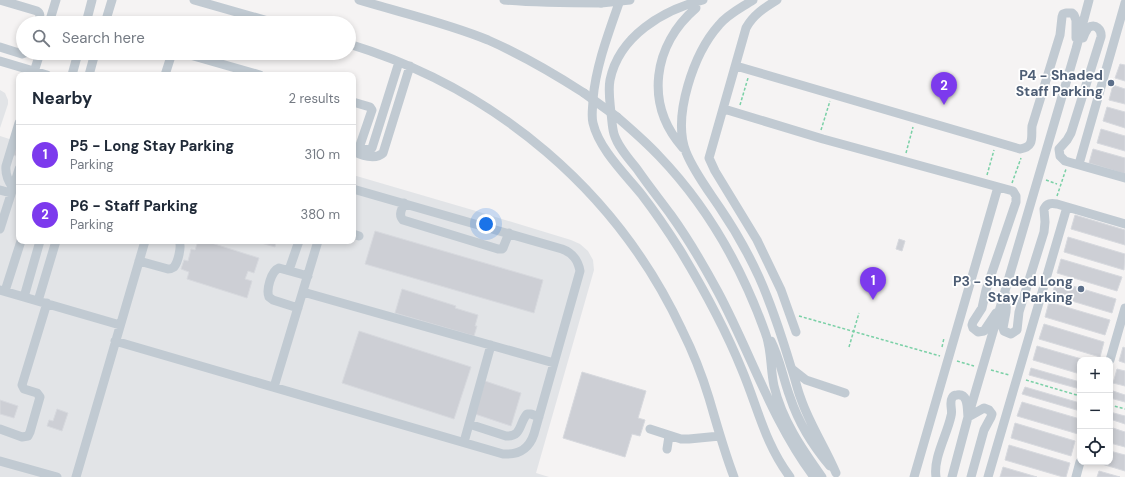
<!DOCTYPE html>
<html lang="en">
<head>
<meta charset="utf-8">
<style>
  :root { --surface:#fff; --page:#f6f6f7; --text:#1f2937; --muted:#747a83; --line:#e0e1e3; --accent:#7c3aed }
  body { margin:0; font-family:"DM Sans",sans-serif; background:var(--page); color:var(--text) }
  .controls { position:absolute; right:12px; bottom:12px; display:grid; overflow:hidden; border-radius:8px; box-shadow:0 2px 6px #0003 }
  .controls button { width:36px; height:36px; display:grid; place-items:center; padding:0; border:0; border-bottom:1px solid var(--line); background:var(--surface); color:var(--text); font:20px sans-serif }
  .you { position:absolute; left:486px; top:224px; width:14px; height:14px; margin:-10px; border:3px solid #fff; border-radius:50%; background:#1a73e8; box-shadow:0 0 0 6px #1a73e833 }
  .badge { display:grid; place-items:center; width:26px; height:26px; border-radius:50%; background:var(--accent); color:#fff; font-size:13px; font-weight:700 }
  .pin { position:absolute; translate:-50% -33px; filter:drop-shadow(0 1px 2px #0008) }
  .pin::after { content:''; position:absolute; top:21px; width:14px; height:12px; background:inherit; clip-path:polygon(0 0,100% 0,50% 100%) }
  .list { margin:0; padding:0; list-style:none }
  h2 { display:flex; justify-content:space-between; align-items:center; height:52px; margin:0; padding:0 16px; font-size:17px }
  h2 small { font-size:13px; font-weight:400; color:var(--muted) }
  .list li { display:grid; grid-template-columns:26px 1fr auto; gap:12px; align-items:center; box-sizing:border-box; height:60px; padding:0 16px; border-top:1px solid var(--line) }
  .list b { display:block; font-size:15px; white-space:nowrap }
  .list p { margin:0; font-size:13px; white-space:nowrap; color:var(--muted) }
  .list em { font-size:13px; font-style:normal; color:var(--muted) }
  .icon { flex:none; width:22px; height:22px; fill:none; stroke:currentColor; stroke-width:2; stroke-linecap:round; stroke-linejoin:round }
  .map { position:relative; flex:none; width:1125px; height:477px; overflow:hidden }
  .search { position:absolute; background:var(--surface); box-shadow:0 2px 6px #0003; left:16px; top:16px; width:340px; height:44px; display:flex; align-items:center; gap:10px; box-sizing:border-box; padding:0 14px; border-radius:22px; color:var(--muted); font-size:15px }
  .panel { position:absolute; background:var(--surface); box-shadow:0 2px 6px #0003; left:16px; top:72px; width:340px; height:172px; border-radius:8px }
  .map>svg:first-child { display:block }
  .airport { fill:#e2e4e7 }
  .building { fill:#cdcfd5; stroke:#d7d9de }
  .lines { fill:none; stroke-linecap:round; stroke-linejoin:round }
  .path { stroke:#7ad0a6; stroke-width:1.5; stroke-dasharray:3 2; stroke-linecap:butt }
  .minor { stroke:#c1cad2; stroke-width:9 }
  .minor-bridge { stroke:#c1cad2; stroke-width:9 }
  .service-dot { fill:#5c6f8a; stroke:#fff; stroke-width:1.5 }
  .labels { text-anchor:middle; stroke-width:3.5; stroke-linejoin:round; paint-order:stroke }
  .service-label { font-size:14px; font-weight:bold; fill:#4e5e75; stroke:#fff; text-anchor:end }
</style>
</head>
<body>
<div class="map">
<svg width="1125" height="477" viewBox="0 0 1125 477">
  <rect width="100%" height="100%" fill="#f5f3f3"/>
  <!-- airport -->
  <path class="airport" d="M0 90 5 93 8 100V104L0 128Z
    M0 136 19 142V241H353V175L476 211 571 240 580 244 588 251 593 260 594 270 536 473 549 477H0Z"/>
  <!-- building -->
  <path class="building" d="M1120 64 1125 65V81L1115 78Z
    M1113 85 1125 89V104L1109 100Z
    M1107 107 1125 112V128L1103 121Z
    M1101 129 1125 136V151L1097 143Z
    M19 139V157L8 153 12 141 18 143Z
    M1093 149 1125 158V174L1089 163Z
    M1075 215 1125 230V245L1071 229Z
    M375 231 543 280 534 313 365 264Z
    M1068 237 1125 254 1124 270 1064 252Z
    M899 239 905 241 902 251 896 249Z
    M198 241H205L259 258 254 273 248 271 245 279 252 281 247 298 187 279 189 272 181 269 184 260 188 261 191 249 195 250Z
    M254 241H276L275 247Z
    M1061 259 1122 277 1117 291 1057 273Z
    M1056 281 1116 299 1112 313 1052 295Z
    M402 289 456 306 455 308 478 315 475 326H477L474 336 395 313Z
    M1049 302 1110 320 1105 335 1045 317Z
    M1044 324 1104 342 1100 357 1039 339Z
    M359 331 471 367 454 419 342 383Z
    M1037 346 1085 360H1080V374L1033 360Z
    M1123 347 1125 348V363L1119 361Z
    M1031 368 1080 382V389L1029 375Z
    M1117 369 1125 371V386L1113 383Z
    M582 372 646 391 638 418 645 420 640 436 632 434 625 457 563 438Z
    M485 381 521 393 511 426 475 414Z
    M1025 387 1080 403V411L1022 394Z
    M1110 390 1125 395V402L1110 398Z
    M0 400 18 406 14 418 0 414Z
    M1022 402 1080 419V426L1078 434 1017 416Z
    M57 409 68 413 62 431 47 426 49 420 53 421Z
    M1110 412 1125 416V424L1110 419Z
    M1015 423 1075 441 1071 456 1011 438Z
    M1110 427 1125 432V447L1110 443Z
    M1009 445 1070 463 1066 477H1063L1005 460Z
    M1110 451 1125 455V471L1095 462H1110Z
    M1003 467 1037 477H1000Z
    M1099 471 1120 477H1097Z"/>
  <g class="lines">
    <!-- path -->
    <path class="path" d="M740 105 748 78
      M821 130 830 101
      M906 153 913 127
      M987 175 994 150
      M1046 180 1057 184
      M1012 183 1021 158
      M1057 196 1066 169
      M799 316 940 356
      M849 347 859 313
      M942 347 944 338
      M957 361 974 366
      M991 370 1009 375
      M1026 380 1080 396
      M1110 405 1125 409"/>
    <!-- minor -->
    <path class="minor" d="M0 0 37 11C42 14 39 18 38 23
      M194 0 275 23
      M359 0C402 13 447 23 488 40 522 55 553 73 584 93
      M504 0C536 3 568 3 601 3
      M620 0C609 32 596 65 593 99 593 107 591 115 593 123 599 149 625 174 642 195 655 212 668 231 680 250 703 288 725 328 742 370 758 408 765 444 790 477
      M703 0C663 10 619 36 610 80 608 91 610 102 611 113 612 120 612 127 614 134 618 147 629 159 637 169 648 185 660 200 671 215 689 240 704 266 718 292 751 354 772 421 814 477
      M753 0C741 8 728 14 719 25 694 53 672 116 686 152 694 172 708 190 720 208 735 230 748 253 759 277 772 306 782 337 791 367 795 378 797 389 801 399 810 425 825 447 836 473
      M777 0C764 8 753 15 746 28L709 158 715 171 757 240 781 290 796 332
      M49 23 56 0
      M86 23 92 0
      M105 23 112 0
      M1083 38C1084 35 1086 31 1088 28 1095 22 1102 30 1101 37L1071 133 1067 140 1059 149 1060 156 1065 161 1125 178
      M349 44C496 89 617 191 682 330 693 352 702 375 709 398 717 425 724 451 734 477
      M0 47 22 54 25 53
      M183 53 260 75
      M0 61 47 75
      M736 66 1020 149C1035 147 1031 137 1032 126L1060 35 1062 17 1063 14 1066 13H1072L1074 15 1076 20V38
      M33 75 40 53
      M72 75 78 53
      M89 75 95 53
      M165 75 172 53
      M353 102 370 107 372 110 359 148
      M724 109 823 139 1013 191 1016 196V202L986 290 982 308 973 322 972 325 973 328 978 332 984 331 996 313
      M617 117C632 130 646 142 659 156 707 206 742 268 765 332 772 349 770 368 774 386 782 420 802 449 822 477
      M359 148 369 150 372 148 399 62
      M683 148C644 104 653 45 696 8
      M353 150C360 156 376 160 383 153L410 66
      M1079 164 1125 3
      M13 188C8 181 5 175 6 166L19 123
      M0 190 11 193
      M404 203C402 209 398 215 403 220L498 249H502L503 248 509 233
      M0 229 19 169
      M353 234 359 236
      M139 261 168 269C171 269 171 269 174 267 178 262 182 246 179 241
      M289 270 299 241
      M0 290 120 325
      M5 291 21 241
      M303 292 554 363
      M1007 296 1006 312 1003 328 1004 331 1011 334 1017 330 1019 312 1044 232 1045 222 1044 209C1047 203 1051 203 1057 204L1125 224
      M24 297 40 241
      M38 301 56 241
      M298 308 273 300 269 297C266 290 271 271 279 268L308 276
      M115 341 503 454C519 455 529 449 534 434L580 271C578 260 573 253 562 249L353 189
      M771 341C780 359 783 378 790 397 798 421 813 446 830 466
      M1110 360 1125 308
      M792 369 806 380 845 393
      M274 387 318 241
      M469 424 506 436C522 437 519 423 527 414H531L539 417
      M0 429 22 437 28 436 30 432 40 397 37 393 24 389 22 385 47 303
      M650 429 681 439H689L720 436
      M464 442 491 345
      M667 449 669 436
      M0 461 57 477
      M76 477 145 241
      M914 477 998 187
      M936 477C933 458 947 435 951 416 953 411 949 403 952 398 953 396 955 395 957 395 969 393 967 410 968 417L984 408 989 410 992 414 991 417 984 430 971 477
      M952 477 968 417 1076 49 1089 0
      M988 477 1067 207
      M1076 477 1080 462"/>
    <!-- minor-bridge -->
    <path class="minor-bridge" d="M601 3 630 0
      M584 93 617 117"/>
  </g>
  <!-- markers -->
  <g class="service-dot">
    <circle cx="1111" cy="83" r="4"/>
    <circle cx="1081" cy="289" r="4"/>
  </g>
  <g class="labels">
    <!-- service labels -->
    <g class="service-label">
      <text x="1103" y="80">P4 - Shaded<tspan x="1103" dy="16">Staff Parking</tspan></text>
      <text x="1073" y="286">P3 - Shaded Long<tspan x="1073" dy="16">Stay Parking</tspan></text>
    </g>
  </g>
</svg>
<div class="controls">
<button>+</button>
<button>−</button>
<button><svg class="icon" aria-label="locate" viewBox="0 0 24 24"><circle cx="12" cy="12" r="6"/><path d="M12 2v4M12 18v4M2 12h4M18 12h4"/></svg></button>
</div>
<div class="you"></div>
<div class="pin badge" style="left:873px;top:300px">1</div>
<div class="pin badge" style="left:944px;top:105px">2</div>
<div class="search"><svg class="icon" aria-label="search" viewBox="0 0 24 24"><circle cx="10" cy="10" r="6"/><path d="M15 15l6 6"/></svg>Search here</div>
<section class="panel">
<h2>Nearby<small>2 results</small></h2>
<ul class="list">
<li><span class="badge">1</span><div><b>P5 - Long Stay Parking</b><p>Parking</p></div><em>310 m</em></li>
<li><span class="badge">2</span><div><b>P6 - Staff Parking</b><p>Parking</p></div><em>380 m</em></li>
</ul>
</section>
</div>
</body>
</html>
